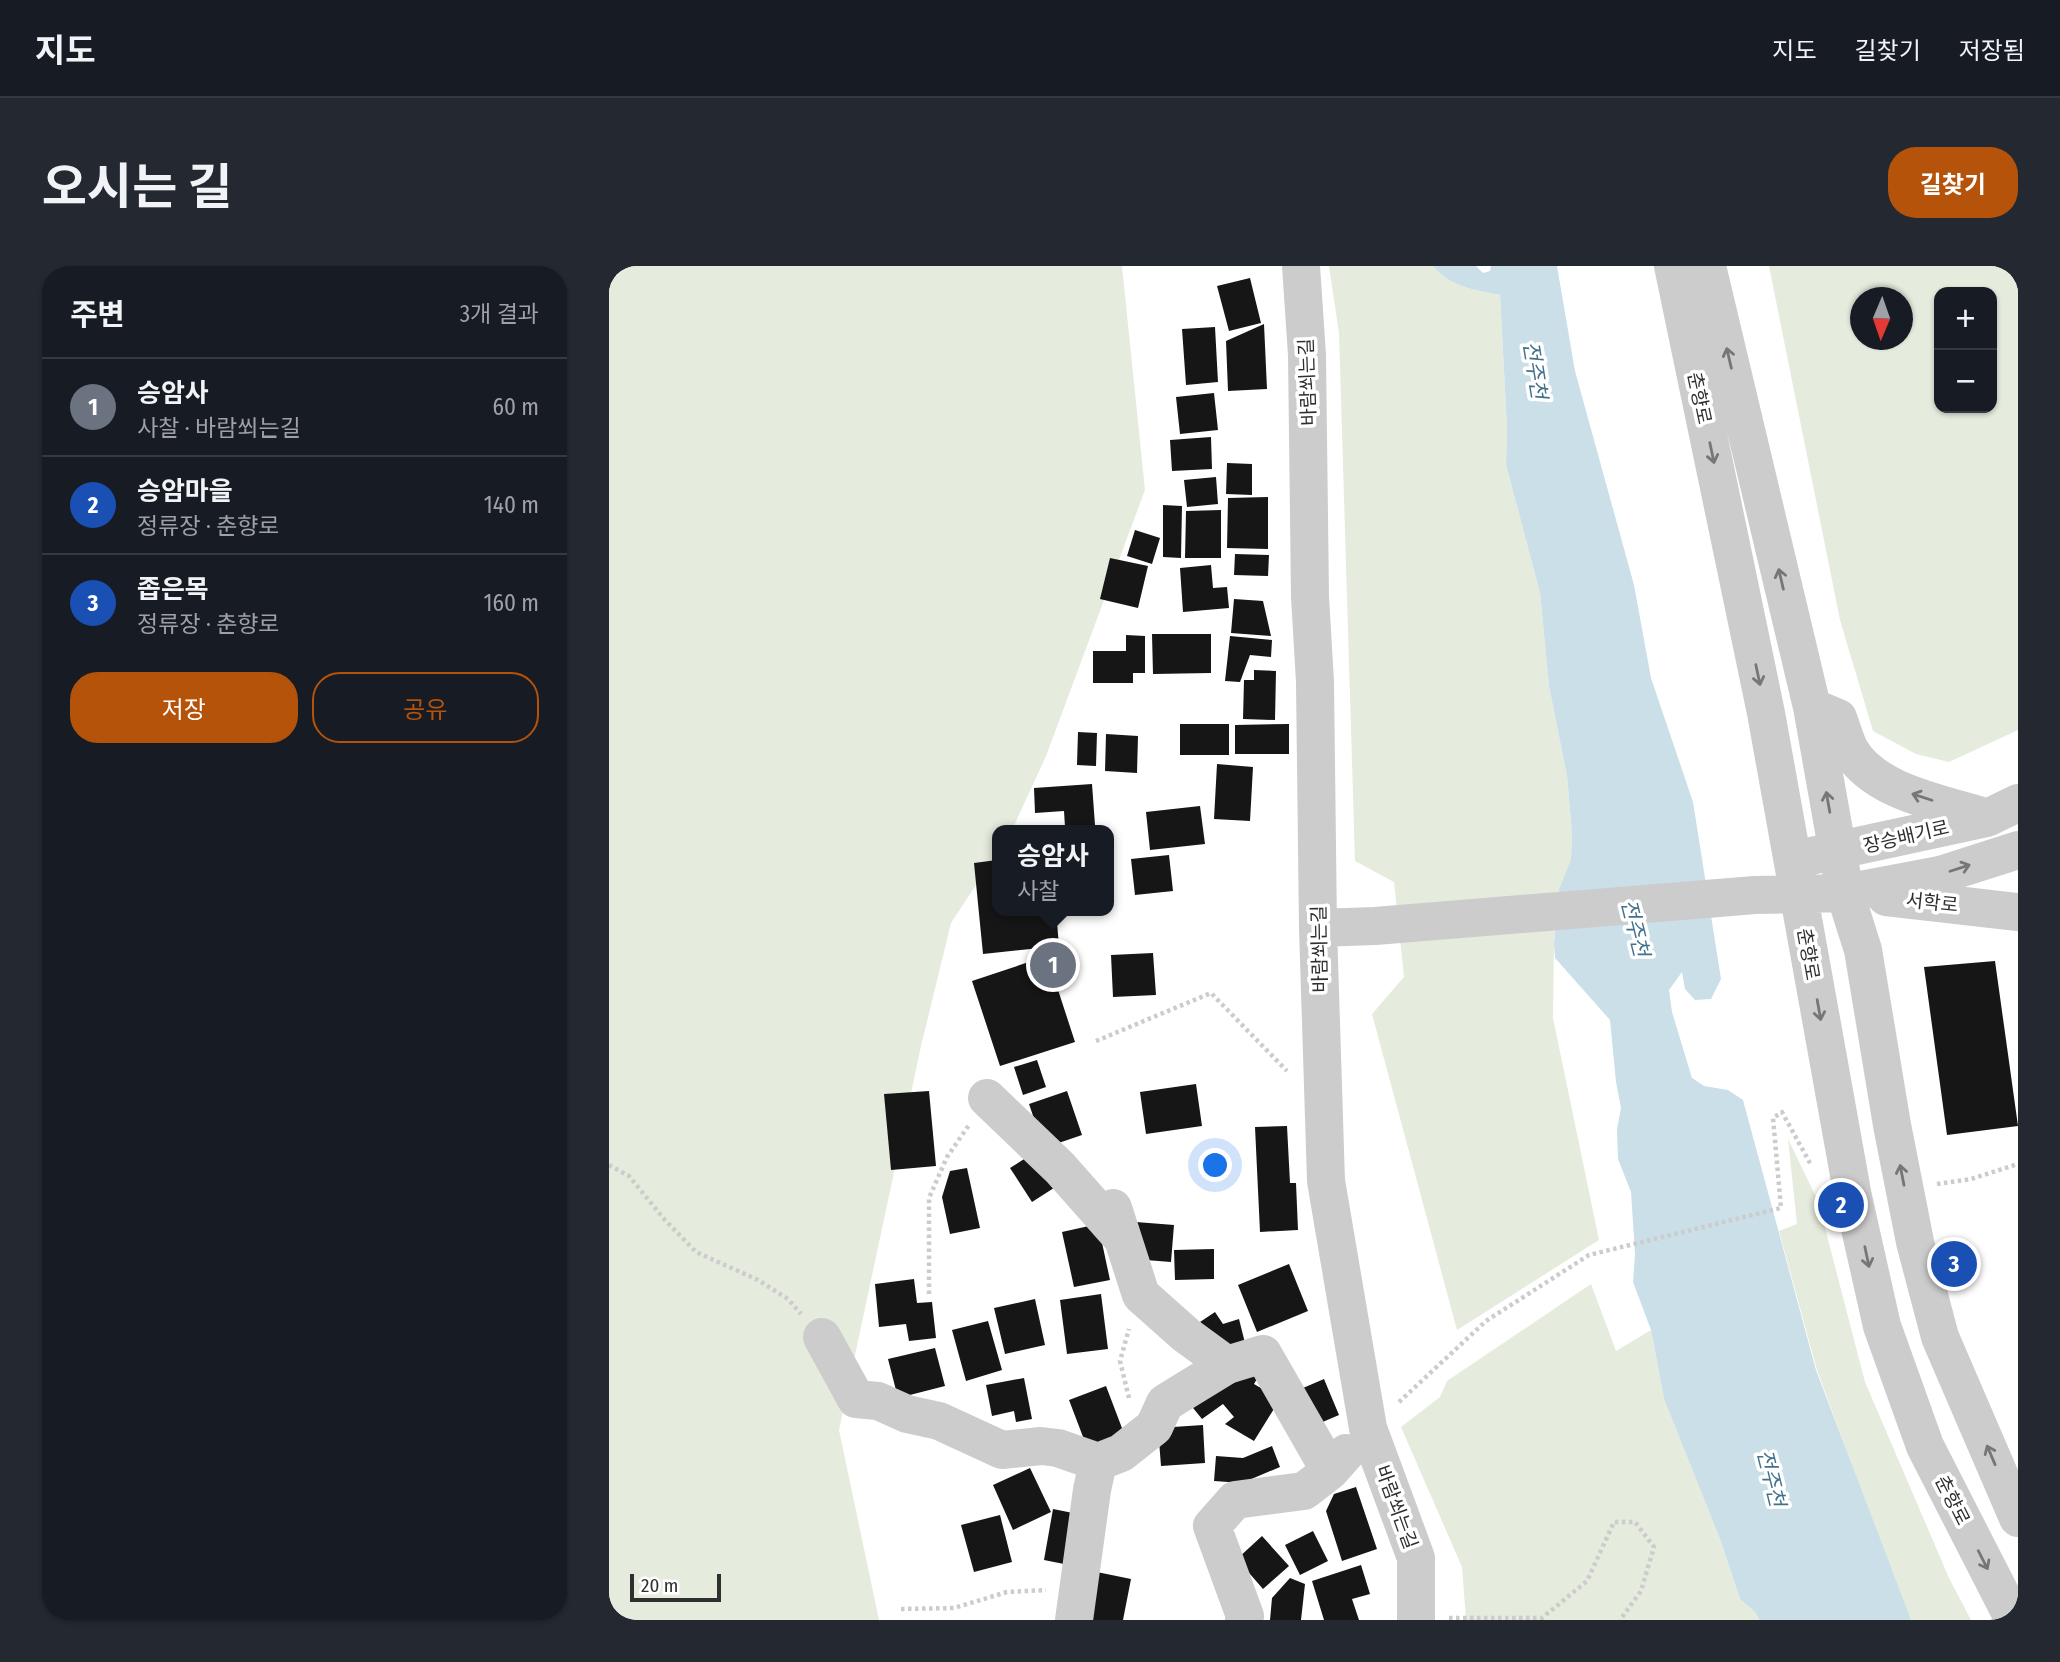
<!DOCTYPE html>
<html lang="ko">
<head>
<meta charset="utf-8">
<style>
  :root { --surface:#171b24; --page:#242831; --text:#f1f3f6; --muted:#9ea1a6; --line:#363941; --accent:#b45309 }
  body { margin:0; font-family:"Fira Sans Condensed","Noto Sans KR",sans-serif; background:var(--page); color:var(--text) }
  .controls { position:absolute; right:21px; top:21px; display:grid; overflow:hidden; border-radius:14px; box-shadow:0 2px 5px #0004 }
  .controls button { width:63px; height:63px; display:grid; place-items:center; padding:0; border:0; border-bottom:2px solid var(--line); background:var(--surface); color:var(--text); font:35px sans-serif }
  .compass { position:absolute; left:1241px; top:21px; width:63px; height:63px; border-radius:50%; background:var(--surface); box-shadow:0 2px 5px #0004; rotate:182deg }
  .scale { position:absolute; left:21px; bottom:18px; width:91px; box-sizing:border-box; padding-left:7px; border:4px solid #2f2f2f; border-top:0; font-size:19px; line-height:24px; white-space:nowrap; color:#2f2f2f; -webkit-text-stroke:5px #fff; paint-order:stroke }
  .you { position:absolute; left:607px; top:900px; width:24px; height:24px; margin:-18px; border:5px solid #fff; border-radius:50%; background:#1a73e8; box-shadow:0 0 0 10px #1a73e833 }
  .badge { display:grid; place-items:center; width:46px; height:46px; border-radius:50%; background:var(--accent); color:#fff; font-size:23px; font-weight:700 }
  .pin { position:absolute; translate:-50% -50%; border:4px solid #fff; box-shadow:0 2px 7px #0006 }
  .popup { position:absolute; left:383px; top:559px; width:122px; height:91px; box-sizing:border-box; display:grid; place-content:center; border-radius:14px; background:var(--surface); filter:drop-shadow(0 2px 5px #0005); font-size:23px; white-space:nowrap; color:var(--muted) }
  .popup b { font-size:26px; color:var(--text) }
  .popup::after { content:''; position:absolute; left:50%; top:100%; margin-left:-14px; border:14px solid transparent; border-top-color:var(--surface) }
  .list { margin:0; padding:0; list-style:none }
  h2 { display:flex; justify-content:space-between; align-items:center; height:91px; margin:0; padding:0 28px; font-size:30px }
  h2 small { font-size:23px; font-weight:400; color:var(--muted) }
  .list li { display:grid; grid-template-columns:46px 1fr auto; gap:21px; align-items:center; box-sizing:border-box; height:98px; padding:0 28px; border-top:2px solid var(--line) }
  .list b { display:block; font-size:26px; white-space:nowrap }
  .list p { margin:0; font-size:23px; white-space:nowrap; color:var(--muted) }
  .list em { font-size:23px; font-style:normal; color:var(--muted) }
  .actions { display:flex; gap:14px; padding:21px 28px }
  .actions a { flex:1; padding:16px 0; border:2px solid var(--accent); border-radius:28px; text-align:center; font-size:24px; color:var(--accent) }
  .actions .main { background:var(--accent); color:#fff }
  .map { position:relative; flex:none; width:1409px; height:1354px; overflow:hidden; border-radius:28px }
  header { display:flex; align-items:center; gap:42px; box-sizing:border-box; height:98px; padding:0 35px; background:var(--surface); border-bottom:2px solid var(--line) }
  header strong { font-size:33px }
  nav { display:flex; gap:38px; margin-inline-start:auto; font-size:24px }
  .intro { display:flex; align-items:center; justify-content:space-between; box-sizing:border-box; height:168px; padding:0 42px }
  h1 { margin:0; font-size:49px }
  .button { padding:18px 32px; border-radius:28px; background:var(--accent); color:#fff; font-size:24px; font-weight:700 }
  main { display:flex; gap:42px; padding:0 42px }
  aside { flex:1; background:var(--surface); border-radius:28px; box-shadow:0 2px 5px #0004 }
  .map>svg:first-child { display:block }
  .green { fill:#e5ebdd; fill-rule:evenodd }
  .water { fill:#cbdfe9 }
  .building { fill:#161616 }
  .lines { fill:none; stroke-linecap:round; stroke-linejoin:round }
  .path { stroke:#ccc; stroke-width:4.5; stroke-dasharray:3.5 3.5; stroke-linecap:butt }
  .minor { stroke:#ccc; stroke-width:38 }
  .oneway { stroke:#767676 }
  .labels { text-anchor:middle; stroke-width:7; stroke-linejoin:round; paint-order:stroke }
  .street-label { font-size:19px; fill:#2f2f2f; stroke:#fff }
  .water-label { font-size:21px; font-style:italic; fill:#42728b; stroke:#fff }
</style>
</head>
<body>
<header>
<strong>지도</strong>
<nav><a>지도</a><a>길찾기</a><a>저장됨</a></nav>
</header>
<div class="intro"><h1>오시는 길</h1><a class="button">길찾기</a></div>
<main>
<aside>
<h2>주변<small>3개 결과</small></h2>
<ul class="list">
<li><span class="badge" style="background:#6b7280">1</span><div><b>승암사</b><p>사찰 · 바람쐬는길</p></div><em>60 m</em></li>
<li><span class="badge" style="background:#1a4fb4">2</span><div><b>승암마을</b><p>정류장 · 춘향로</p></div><em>140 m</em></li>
<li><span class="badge" style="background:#1a4fb4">3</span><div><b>좁은목</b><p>정류장 · 춘향로</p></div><em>160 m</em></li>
</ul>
<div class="actions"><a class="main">저장</a><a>공유</a></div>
</aside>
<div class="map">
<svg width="1409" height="1354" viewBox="0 0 1409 1354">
  <rect width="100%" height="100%" fill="#fff"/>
  <!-- green -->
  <path class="green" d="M0 0H513L536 224 437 490 403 564H388V587L342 657 312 780 230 1164 270 1354H0Z
    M720 0H824C841 21 866 24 891 29L898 162 897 199 931 327 940 420 958 510 963 567 962 593 950 623 945 678 944 752 990 974 848 1064 763 748 795 711 785 616 746 595 730 67Z
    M1160 0H1409V464L1340 496 1307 488 1264 465 1231 354ZM1383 26V142H1330V26ZM1252 32H1294V74H1252Z
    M1179 873 1209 935 1256 1116 1340 1312 1362 1354H1302L1297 1346 1208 1104 1170 965 1188 958Z
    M982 1018 1007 1085 1042 1064 1055 1133 1111 1273 1131 1333 1147 1347 1150 1354H857L853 1301 792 1161 831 1131 838 1115Z"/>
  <!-- water -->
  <path class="water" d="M824 0H867L874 7 881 5 882 0H948L966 105 1025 319 1042 412 1084 536 1112 713 1102 733 1086 734 1076 723 1073 706 1060 724 1063 746 1083 812 1095 820 1119 824 1134 834 1207 1104 1302 1354H1150L1147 1347 1131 1333 1111 1273 1055 1133 1042 1064 1024 1016 1026 988 1022 926 1009 893 1008 863 1012 842 1007 816 1001 754 946 692 945 678 950 623 962 593 963 567 958 510 940 420 931 327 897 199 898 162 891 29C866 24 841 21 824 0Z"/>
  <!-- building -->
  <path class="building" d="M641 12 652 57 620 65 608 20Z
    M655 58 658 123 619 125 617 75Z
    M606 61 609 116 577 119 573 63Z
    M605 127 609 164 571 168 567 131Z
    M602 171 603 203 563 205 561 174Z
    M618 197 643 198V229L617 228Z
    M607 211 609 238 578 241 575 214Z
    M659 231V283L618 282 619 232Z
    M554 239 573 240 572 292 554 291Z
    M612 244V292H576L577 245Z
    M526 264 551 272 543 298 518 290Z
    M626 288 660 289 659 310 625 309Z
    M501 292 539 300 529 342 491 333Z
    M602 299 604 322 618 321 620 342 574 346 571 302Z
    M625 333 654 335 662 370 622 367Z
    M543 368H602V407L544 408Z
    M517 369 536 370V407H524V417H484V385H517Z
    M621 370 663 374 662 391 641 389 631 416 616 415Z
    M645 404 667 405 666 454 634 453 635 414H645Z
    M571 458H620V489H571Z
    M680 458V488H626V459Z
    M469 466 488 467 487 500 468 499Z
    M497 468 529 470 528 507 496 505Z
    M608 498 644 501 641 555 605 553Z
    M483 518 486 559 456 561 455 545 426 547 425 522Z
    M591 540 596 578 541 584 537 546Z
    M560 589 564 625 526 629 522 593Z
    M388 594V645H447L450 680 374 688 365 597Z
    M544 687 547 729 504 731 502 689Z
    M438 690 466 776 391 800 363 715Z
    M1386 695 1409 860 1338 869 1315 701Z
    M428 794 437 821 414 829 405 801Z
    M587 818 593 860 537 868 531 826Z
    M320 825 327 900 282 904 275 828Z
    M458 825 473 869 435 882 420 838Z
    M678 860 681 917H687L689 964 651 966 646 861Z
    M426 886 448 920 423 936 401 902Z
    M358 902 371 962 341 968 333 931 341 905Z
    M527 956 565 959 562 996 524 993Z
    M489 958 501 1014 465 1021 453 966Z
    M605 983V1013L566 1014 565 984Z
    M680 998 699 1045 648 1066 629 1019Z
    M305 1013 308 1037 323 1036 327 1072 300 1075 297 1058 270 1061 266 1018Z
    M492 1028 499 1083 458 1088 451 1034Z
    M426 1033 436 1079 396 1088 385 1042Z
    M606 1046 614 1058 630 1053 636 1077 614 1083 591 1056Z
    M379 1055 393 1104 357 1115 343 1064Z
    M326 1082 336 1120 289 1132 279 1093Z
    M653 1104 645 1118 671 1133 645 1175 616 1158 625 1151 614 1138 593 1153 580 1137Z
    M415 1112 423 1153 407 1156 405 1145 383 1150 377 1119Z
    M715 1113 730 1149 709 1158 694 1122Z
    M497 1120 516 1170 479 1184 460 1134Z
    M594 1159 596 1197 552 1200 549 1162Z
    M663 1180 671 1201 633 1217 605 1215 607 1190 634 1192Z
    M421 1202 442 1246 404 1264 384 1219Z
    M747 1221 768 1283 733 1295 717 1245 725 1228Z
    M444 1243 469 1248 460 1299 435 1294Z
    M391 1249 403 1296 365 1306 352 1259Z
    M704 1265 719 1295 691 1309 676 1279Z
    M653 1270 680 1300 654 1323 628 1293Z
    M752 1299 761 1328 743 1333 750 1354H715L703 1315Z
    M483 1305 522 1313 514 1354H473Z
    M681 1312 696 1318 692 1354H661L663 1332Z"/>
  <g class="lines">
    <!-- path -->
    <path class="path" d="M487 775 602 727 678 805
      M0 899 20 910 55 953 87 986 149 1014 179 1033 192 1048
      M1328 918 1362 913 1409 898
      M320 1028V932L338 891 360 859
      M520 1132 511 1095 520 1063
      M790 1136 877 1055 980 989 1172 942 1164 852 1173 846 1202 899
      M292 1343 345 1342 398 1326 437 1324
      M840 1352H933L978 1315 1005 1256H1026L1045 1281 1032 1325 1011 1354"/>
    <!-- minor -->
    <path class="minor" d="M692 0 698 89 701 331 706 416 709 662 717 915 759 1162 807 1292V1354
      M1064 0 1157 447 1244 931 1273 1060 1316 1180 1405 1354
      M1098 0 1203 441 1236 627 1254 684 1283 859 1306 976 1331 1071 1409 1252
      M1203 441 1229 452C1233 462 1236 474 1241 484 1265 526 1332 537 1376 551
      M1202 590 1378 552 1409 537
      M1277 631 1409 646
      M709 662 766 660 1146 629 1236 627 1331 609 1409 584
      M378 832 451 902 512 971
      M504 942 532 1029 577 1069 618 1099 654 1088 721 1205
      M213 1071 247 1133 269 1135 298 1148 330 1155 393 1184 432 1180 449 1182 489 1196 512 1187 545 1161 556 1137 618 1099
      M465 1354 483 1224 489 1196
      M635 1354 636 1350 603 1260 626 1234 695 1225 721 1205 737 1187"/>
  </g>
  <!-- one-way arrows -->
  <defs><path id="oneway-shaft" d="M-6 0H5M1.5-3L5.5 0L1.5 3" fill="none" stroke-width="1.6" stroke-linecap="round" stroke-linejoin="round" transform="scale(1.75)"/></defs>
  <g class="oneway">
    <use href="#oneway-shaft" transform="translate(1120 92) rotate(-103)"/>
    <use href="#oneway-shaft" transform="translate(1103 187) rotate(78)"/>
    <use href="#oneway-shaft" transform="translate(1172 313) rotate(-103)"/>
    <use href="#oneway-shaft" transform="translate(1149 409) rotate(78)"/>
    <use href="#oneway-shaft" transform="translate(1313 531) rotate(-162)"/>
    <use href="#oneway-shaft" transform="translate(1219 536) rotate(-100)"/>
    <use href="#oneway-shaft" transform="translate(1351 602) rotate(-18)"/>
    <use href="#oneway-shaft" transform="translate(1210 744) rotate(80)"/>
    <use href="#oneway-shaft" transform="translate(1293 909) rotate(-101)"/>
    <use href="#oneway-shaft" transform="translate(1258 991) rotate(78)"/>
    <use href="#oneway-shaft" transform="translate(1382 1189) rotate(-113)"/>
    <use href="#oneway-shaft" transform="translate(1374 1294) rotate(63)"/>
  </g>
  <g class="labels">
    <!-- street labels -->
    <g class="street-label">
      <text transform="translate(698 116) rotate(-92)" y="7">바람쐬는길</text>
      <text transform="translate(1091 132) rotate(78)" y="7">춘향로</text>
      <text transform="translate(1297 570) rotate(-13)" y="7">장승배기로</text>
      <text transform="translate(1323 636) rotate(6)" y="7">서학로</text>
      <text transform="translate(710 683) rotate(-91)" y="7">바람쐬는길</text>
      <text transform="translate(1200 688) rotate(80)" y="7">춘향로</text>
      <text transform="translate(1344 1234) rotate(63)" y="7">춘향로</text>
      <text transform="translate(788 1241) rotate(70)" y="7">바람쐬는길</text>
    </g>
    <!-- water labels -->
    <g class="water-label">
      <text transform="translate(926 104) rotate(81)" y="7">전주천</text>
      <text transform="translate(1026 662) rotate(76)" y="7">전주천</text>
      <text transform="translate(1162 1212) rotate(76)" y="7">전주천</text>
    </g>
  </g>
</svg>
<div class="controls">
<button>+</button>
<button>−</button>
</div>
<svg class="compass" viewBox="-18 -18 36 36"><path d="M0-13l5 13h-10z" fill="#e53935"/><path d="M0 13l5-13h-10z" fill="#9ea1a6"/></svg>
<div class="scale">20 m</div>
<div class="you"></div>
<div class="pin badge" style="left:444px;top:699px;background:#6b7280">1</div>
<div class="popup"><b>승암사</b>사찰</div>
<div class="pin badge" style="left:1232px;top:939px;background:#1a4fb4">2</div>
<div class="pin badge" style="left:1345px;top:998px;background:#1a4fb4">3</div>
</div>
</main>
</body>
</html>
